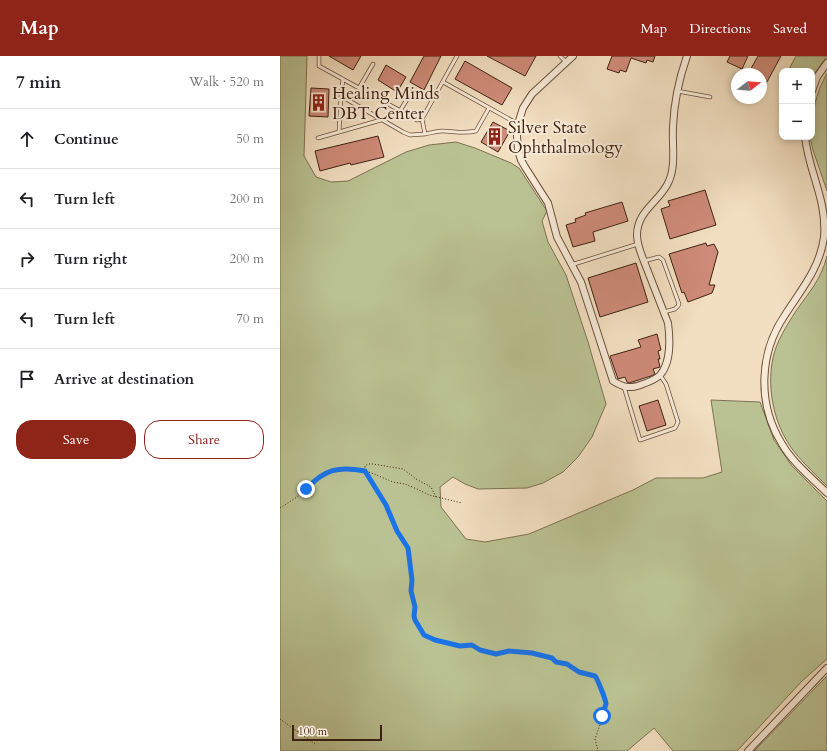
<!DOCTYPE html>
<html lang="en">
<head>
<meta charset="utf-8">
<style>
  :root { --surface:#fff; --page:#f6f6f6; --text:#202124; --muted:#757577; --line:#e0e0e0; --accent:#8f2418 }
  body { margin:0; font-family:Cardo,serif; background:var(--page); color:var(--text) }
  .controls { position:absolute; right:12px; top:12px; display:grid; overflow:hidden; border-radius:8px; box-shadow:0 2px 6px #0003 }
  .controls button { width:36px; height:36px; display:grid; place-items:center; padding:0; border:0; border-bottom:1px solid var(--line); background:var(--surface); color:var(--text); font:20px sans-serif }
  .compass { position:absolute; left:451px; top:12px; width:36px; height:36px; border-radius:50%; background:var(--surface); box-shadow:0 2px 6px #0003; rotate:73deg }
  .scale { position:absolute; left:12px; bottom:10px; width:90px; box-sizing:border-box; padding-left:4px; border:2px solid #3f2111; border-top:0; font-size:11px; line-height:14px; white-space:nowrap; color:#3f2111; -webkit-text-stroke:3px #f7ead7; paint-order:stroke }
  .stop { position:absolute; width:12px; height:12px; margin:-9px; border:3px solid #1a73e8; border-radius:50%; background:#fff }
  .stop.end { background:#1a73e8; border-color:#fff; box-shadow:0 1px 4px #0008 }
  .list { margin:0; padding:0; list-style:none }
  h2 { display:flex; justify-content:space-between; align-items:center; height:52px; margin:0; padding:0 16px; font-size:17px }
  h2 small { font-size:13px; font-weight:400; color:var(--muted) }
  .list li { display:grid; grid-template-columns:26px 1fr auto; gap:12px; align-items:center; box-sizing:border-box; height:60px; padding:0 16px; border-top:1px solid var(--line) }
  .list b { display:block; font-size:15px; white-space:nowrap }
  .list em { font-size:13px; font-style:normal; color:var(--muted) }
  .actions { display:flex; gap:8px; padding:12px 16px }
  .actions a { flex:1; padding:9px 0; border:1px solid var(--accent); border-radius:16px; text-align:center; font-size:14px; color:var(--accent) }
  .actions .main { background:var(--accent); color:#fff }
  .icon { flex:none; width:22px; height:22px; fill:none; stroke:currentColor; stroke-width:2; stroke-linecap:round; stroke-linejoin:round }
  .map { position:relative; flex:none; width:547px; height:695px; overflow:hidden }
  header { display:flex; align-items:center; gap:24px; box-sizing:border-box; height:56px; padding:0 20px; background:var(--accent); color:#fff }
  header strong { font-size:19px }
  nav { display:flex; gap:22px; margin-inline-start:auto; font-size:14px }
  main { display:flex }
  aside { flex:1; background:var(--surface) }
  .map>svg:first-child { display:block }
  .green { fill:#bac293; stroke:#7c7252 }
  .building { fill:#cf8b79; stroke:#3f2111 }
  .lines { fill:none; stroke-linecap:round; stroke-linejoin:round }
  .service-casing { stroke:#6c503d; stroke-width:4.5 }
  .minor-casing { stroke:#6c503d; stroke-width:8 }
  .path { stroke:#3f2111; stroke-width:1; stroke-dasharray:1 2; stroke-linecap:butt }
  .service { stroke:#f7ead7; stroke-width:3 }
  .minor { stroke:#f7ead7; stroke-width:6 }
  .route { stroke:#1a73e8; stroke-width:5 }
  .labels { text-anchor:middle; stroke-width:4; stroke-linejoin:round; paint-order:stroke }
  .poi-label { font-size:17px; fill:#3f2111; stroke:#f7ead7; text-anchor:start }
</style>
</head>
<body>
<header>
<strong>Map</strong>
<nav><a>Map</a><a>Directions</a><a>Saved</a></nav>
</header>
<main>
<aside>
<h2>7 min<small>Walk · 520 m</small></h2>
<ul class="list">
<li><svg class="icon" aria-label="ahead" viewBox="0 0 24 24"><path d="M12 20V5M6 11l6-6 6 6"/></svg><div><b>Continue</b></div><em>50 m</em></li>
<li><svg class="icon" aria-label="left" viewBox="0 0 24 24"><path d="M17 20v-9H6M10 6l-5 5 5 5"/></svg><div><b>Turn left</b></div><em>200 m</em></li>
<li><svg class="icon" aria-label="right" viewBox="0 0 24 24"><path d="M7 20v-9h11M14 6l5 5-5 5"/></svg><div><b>Turn right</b></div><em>200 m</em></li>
<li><svg class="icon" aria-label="left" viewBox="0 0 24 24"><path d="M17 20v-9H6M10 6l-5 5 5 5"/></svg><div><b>Turn left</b></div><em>70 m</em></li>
<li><svg class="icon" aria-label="arrive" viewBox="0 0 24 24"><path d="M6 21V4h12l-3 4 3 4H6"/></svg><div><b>Arrive at destination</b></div></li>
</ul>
<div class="actions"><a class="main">Save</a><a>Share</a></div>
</aside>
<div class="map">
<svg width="547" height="695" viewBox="0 0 547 695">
  <rect width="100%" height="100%" fill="#f2dfc1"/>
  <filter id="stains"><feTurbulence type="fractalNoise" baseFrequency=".005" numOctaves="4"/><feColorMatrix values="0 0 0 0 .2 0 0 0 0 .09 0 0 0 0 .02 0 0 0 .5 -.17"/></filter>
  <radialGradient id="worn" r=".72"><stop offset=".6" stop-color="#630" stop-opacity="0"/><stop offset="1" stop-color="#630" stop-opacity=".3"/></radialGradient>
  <!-- green -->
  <path class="green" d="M0 0H27L24 100 36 121 51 126 68 125 126 96 149 89 176 86 195 92 231 107 239 112 267 155 262 165 268 186 286 219 308 286 326 348 312 381 298 401 283 416 263 427 247 432 198 433 185 428 173 421 160 431 161 451 186 483 205 486 249 478 353 434 376 422H423L442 416 431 344 480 346 494 384 512 410 547 445V603L522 625 457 695H393L374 672 347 695H0Z
    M516 0H547L532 21V15H508Z
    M547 17V135L533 94 530 81H532C532 54 535 40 547 17Z
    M547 200V430C537 420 526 410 517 399 495 374 486 334 493 302 496 286 507 269 516 255 529 236 541 224 547 200Z
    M547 620V695H474L539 628Z"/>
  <!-- building -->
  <path class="building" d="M49 0H81L73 14Z
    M144 0H161L144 34 130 26Z
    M207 0H256L245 20Z
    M332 0H375L373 6 367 4 366 7 351 2 346 16 340 14 339 17 327 13Z
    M450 0H468L462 13 447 6Z
    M478 0H501L481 37V18H468Z
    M185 5 232 32 222 49 175 23Z
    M106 9 126 21 117 36 98 24Z
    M31 32 49 33 48 61 29 60Z
    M213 66 230 75 218 96 201 86Z
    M98 80 104 101 71 109 70 107 40 115 35 95Z
    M425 134 436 169 390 183 381 153 390 150 388 145Z
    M342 146 348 165 313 176 315 185 293 191 286 169 296 166 295 163 306 159 305 157Z
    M426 187 427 190 434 188 438 196 429 229H435L432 237 408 246 404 236 402 237 389 198Z
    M356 207 368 246 320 261 308 222Z
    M377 278 381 294 378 295 380 303H378L380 311 373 313 375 318 371 320 349 327 347 326 345 321 338 323 330 300 361 291 358 284Z
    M378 344 386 369 367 375 359 350Z"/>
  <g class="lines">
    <defs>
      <path id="service" d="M39 0V10L137 64 142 63 177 0
        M280 0 286 6
        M63 23 61 40 123 76 130 79 145 78
        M163 26 238 68
        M79 32 93 8
        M397 35 430 41
        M61 40 59 76 101 64
        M120 55 132 35
        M142 63 145 78C151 77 157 75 162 75 173 75 184 78 196 75L209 52
        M38 82 59 76
        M364 205 379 201 383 204 399 248 398 250 395 253 384 256
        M291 209 358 188
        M344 331 360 384 395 372 398 366 386 328 380 319"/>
      <path id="minor" d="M293 0 252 38 243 52 238 68 237 80 238 94 241 104 245 111 268 147 277 181 301 226 333 325C344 332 351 333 363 328 369 326 375 324 380 319 391 307 390 282 388 267 381 249 374 231 367 213 363 202 357 191 357 179 357 154 381 145 389 125 396 109 392 88 393 71 394 46 399 23 407 0
        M532 35 537 21 547 7
        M525 81C529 117 547 143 544 181 540 212 521 234 505 259 479 297 477 348 502 388 513 407 532 422 547 437
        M468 695 547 612"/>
    </defs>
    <!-- service casing -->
    <use href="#service" class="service-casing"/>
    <!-- minor casing -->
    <use href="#minor" class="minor-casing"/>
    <!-- path -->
    <path class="path" d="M156 441 151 431 136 423 123 413 93 408H88L85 410V415L107 449 117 475 128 492 132 524 131 535 135 551 134 560 135 564 144 579 155 584 180 590 191 589 199 594 216 598 229 595 252 597 272 602 276 606 287 608 299 616 315 620 318 624V629L325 643 326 648 322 656 321 666 315 683 318 695
      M0 452 17 441 35 424 54 414 62 412 89 416 113 426 125 428 137 433 149 439 182 447
      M0 663 35 688"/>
    <!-- service -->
    <use href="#service" class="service"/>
    <!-- minor -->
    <use href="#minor" class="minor"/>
  </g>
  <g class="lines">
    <!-- route -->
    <path class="route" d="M26 433C45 413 58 410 85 415L106 449 117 475 128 492 132 524 131 535 135 551 134 560 135 564 144 579 155 584 180 590 192 589 200 594 216 598 229 595 252 597 272 602 276 606 287 608 299 616 315 620C317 622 326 644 326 648 325 653 322 655 322 660"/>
  </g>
  <!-- icons -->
  <defs>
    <symbol id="building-bare" viewBox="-9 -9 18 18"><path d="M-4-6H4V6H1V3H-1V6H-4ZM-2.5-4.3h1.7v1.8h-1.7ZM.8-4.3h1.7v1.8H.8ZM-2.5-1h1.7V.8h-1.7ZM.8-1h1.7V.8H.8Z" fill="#8f2418" stroke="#f7ead7" stroke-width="2.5" paint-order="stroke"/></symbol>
  </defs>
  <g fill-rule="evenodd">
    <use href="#building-bare" x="26" y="34" width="25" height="25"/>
    <use href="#building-bare" x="202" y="68" width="25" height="25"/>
  </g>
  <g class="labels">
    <!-- poi labels -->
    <g class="poi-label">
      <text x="52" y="43">Healing Minds<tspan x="52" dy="20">DBT Center</tspan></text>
      <text x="228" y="77">Silver State<tspan x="228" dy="20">Ophthalmology</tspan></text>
    </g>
  </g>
  <rect width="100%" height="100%" filter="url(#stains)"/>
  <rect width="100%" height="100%" fill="url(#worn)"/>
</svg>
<div class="controls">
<button>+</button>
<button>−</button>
</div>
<svg class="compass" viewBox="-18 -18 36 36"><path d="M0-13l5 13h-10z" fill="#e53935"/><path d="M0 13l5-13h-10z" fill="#757577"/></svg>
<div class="scale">100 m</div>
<div class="stop" style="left:322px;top:660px"></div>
<div class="stop end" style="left:26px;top:433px"></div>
</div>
</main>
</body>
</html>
